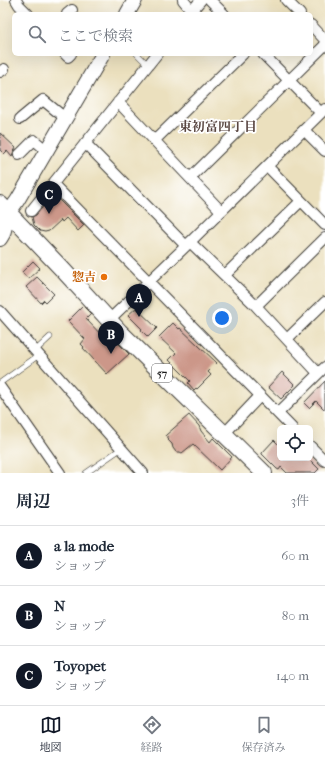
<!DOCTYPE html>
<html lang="ja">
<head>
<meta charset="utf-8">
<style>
  :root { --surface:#fff; --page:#f6f6f7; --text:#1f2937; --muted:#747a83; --line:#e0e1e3; --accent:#111827 }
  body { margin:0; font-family:"IM FELL French Canon","Noto Serif JP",serif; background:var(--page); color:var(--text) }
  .controls { position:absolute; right:12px; bottom:12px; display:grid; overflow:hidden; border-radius:6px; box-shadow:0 4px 16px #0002 }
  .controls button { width:36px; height:36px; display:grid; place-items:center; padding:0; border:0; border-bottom:1px solid var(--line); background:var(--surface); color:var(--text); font:20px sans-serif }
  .you { position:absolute; left:222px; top:318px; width:14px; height:14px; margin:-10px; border:3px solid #fff; border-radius:50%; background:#1a73e8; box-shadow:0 0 0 6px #1a73e833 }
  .badge { display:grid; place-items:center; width:26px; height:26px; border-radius:50%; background:var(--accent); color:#fff; font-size:13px; font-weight:700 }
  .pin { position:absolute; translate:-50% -33px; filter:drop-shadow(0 1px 2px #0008) }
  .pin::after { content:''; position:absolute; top:21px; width:14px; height:12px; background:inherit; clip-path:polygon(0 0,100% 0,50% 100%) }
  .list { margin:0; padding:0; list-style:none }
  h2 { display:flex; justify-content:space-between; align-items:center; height:52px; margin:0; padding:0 16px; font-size:17px }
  h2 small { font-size:13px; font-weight:400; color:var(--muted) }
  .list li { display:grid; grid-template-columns:26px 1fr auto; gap:12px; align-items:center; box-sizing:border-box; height:60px; padding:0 16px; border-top:1px solid var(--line) }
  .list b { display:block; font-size:15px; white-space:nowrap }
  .list p { margin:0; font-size:13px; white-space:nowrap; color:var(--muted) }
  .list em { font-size:13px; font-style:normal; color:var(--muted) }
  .icon { flex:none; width:22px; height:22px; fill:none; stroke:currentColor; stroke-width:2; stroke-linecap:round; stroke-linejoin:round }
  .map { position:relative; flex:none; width:325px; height:473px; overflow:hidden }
  .search { position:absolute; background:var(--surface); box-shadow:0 4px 16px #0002; left:12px; right:12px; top:12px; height:44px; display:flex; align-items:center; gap:10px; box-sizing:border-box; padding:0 14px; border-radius:6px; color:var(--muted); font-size:15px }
  .sheet { height:232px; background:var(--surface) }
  nav { display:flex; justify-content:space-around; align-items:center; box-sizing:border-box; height:56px; border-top:1px solid var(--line); background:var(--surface); font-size:11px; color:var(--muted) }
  nav a { display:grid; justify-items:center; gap:2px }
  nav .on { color:var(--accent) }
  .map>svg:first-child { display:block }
  .building { fill:#cc9789 }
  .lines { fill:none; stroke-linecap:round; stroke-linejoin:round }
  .lane-casing { stroke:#3b3934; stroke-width:6 }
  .street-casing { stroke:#3b3934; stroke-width:12 }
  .secondary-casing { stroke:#3b3934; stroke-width:16 }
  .primary-casing { stroke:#3b3934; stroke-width:18 }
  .lane { stroke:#fff; stroke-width:5 }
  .street { stroke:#fff; stroke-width:10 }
  .secondary { stroke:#fff; stroke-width:14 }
  .primary { stroke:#fff; stroke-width:16 }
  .food-dot { fill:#e8710a; stroke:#fff; stroke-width:1.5 }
  .labels { text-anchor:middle; stroke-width:3.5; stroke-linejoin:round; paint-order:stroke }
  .shield { fill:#fff; stroke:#606060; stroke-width:1 }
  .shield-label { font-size:11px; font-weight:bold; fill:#1c1c1c }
  .food-label { font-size:12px; font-weight:bold; fill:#c56008; stroke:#fff; text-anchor:end }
  .neighbourhood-label { font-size:13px; font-weight:bold; fill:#5a4742; stroke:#fff }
</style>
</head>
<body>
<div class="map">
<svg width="325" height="473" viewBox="0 0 325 473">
  <rect width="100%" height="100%" fill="#fff"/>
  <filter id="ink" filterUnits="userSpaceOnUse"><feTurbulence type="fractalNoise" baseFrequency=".025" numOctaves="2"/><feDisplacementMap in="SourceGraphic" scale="8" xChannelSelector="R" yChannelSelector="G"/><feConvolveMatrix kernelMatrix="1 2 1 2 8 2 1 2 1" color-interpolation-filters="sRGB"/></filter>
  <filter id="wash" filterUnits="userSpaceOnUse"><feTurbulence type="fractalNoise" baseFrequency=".012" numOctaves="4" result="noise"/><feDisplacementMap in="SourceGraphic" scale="16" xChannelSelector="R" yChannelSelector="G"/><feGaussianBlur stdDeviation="0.9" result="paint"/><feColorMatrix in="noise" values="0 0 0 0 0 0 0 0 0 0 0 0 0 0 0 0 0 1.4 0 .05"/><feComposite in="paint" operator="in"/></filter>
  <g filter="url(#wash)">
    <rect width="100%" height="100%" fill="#ebe0be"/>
    <g id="blocks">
      <!-- building -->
      <path class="building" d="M0 133 16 148 13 153 12 157 7 151 4 154 0 150Z
        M55 196 84 225 78 231 66 218 62 222 61 220 49 231 45 232 40 231 34 225 32 217 36 215 41 209Z
        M33 261 40 268 28 279 22 272Z
        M37 277 54 294 46 302 44 300 41 303 26 287Z
        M83 306 91 314 86 319 107 341 112 337 129 354 107 374 83 348 84 347 81 344 85 339 68 321Z
        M136 308 157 328 148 337 141 330 142 329 128 315Z
        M173 323 179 329 180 328 217 363 208 372 211 375 197 389 196 388 194 390 188 383 190 381 169 360 176 353 159 337Z
        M282 372 295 385 281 399 268 387Z
        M325 381V410L316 401 309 408 304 403Z
        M189 415 199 426 201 431 210 442 213 438 232 457 220 470 193 444 182 453 180 452H176L173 448 172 444 168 440 169 439 166 435Z
        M274 440 280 446V458H308L319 469 315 473H287L281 467 279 470 277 469 262 454V453Z"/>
    </g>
  </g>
  <g filter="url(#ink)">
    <use href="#blocks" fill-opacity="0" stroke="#3b3934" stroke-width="1"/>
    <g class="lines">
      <defs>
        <path id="lane" d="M137 54 148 65
          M35 351 50 337
          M0 383 39 355
          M86 473 122 448"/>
        <path id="street" d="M16 0 19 5 28 14
          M183 0 192 11
          M210 0 224 14
          M286 0 300 14
          M67 14 72 10
          M189 14 201 0
          M311 25 325 40
          M65 54 68 57 71 54
          M263 54 321 113
          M0 72 4 69
          M118 102 221 211
          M20 119 43 100 65 118
          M304 130 325 151
          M155 140 243 54
          M85 143 186 246
          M19 155 34 140 46 150
          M267 166 325 225
          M190 178 325 45
          M53 184 292 428
          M31 211 157 54
          M190 242 256 306 318 373
          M225 275 301 201
          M256 306 325 238
          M0 311 143 473
          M109 320 186 246 325 109
          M287 339 325 302
          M0 387 60 473
          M278 413 325 367
          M224 434 260 396
          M310 446 325 461"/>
        <path id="secondary" d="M127 14 135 0
          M0 224 17 201 103 54
          M0 239 3 234 8 215"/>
        <path id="primary" d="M0 204 63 270 120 332 264 473"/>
      </defs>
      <!-- lane casing -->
      <use href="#lane" class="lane-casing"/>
      <!-- street casing -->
      <use href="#street" class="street-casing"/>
      <!-- secondary casing -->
      <use href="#secondary" class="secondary-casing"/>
      <!-- primary casing -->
      <use href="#primary" class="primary-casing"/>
      <!-- lane -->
      <use href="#lane" class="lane"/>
      <!-- street -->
      <use href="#street" class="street"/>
      <!-- secondary -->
      <use href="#secondary" class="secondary"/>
      <!-- primary -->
      <use href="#primary" class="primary"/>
    </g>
  </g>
  <!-- markers -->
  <circle class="food-dot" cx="104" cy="277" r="4"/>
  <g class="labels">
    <!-- shield labels -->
    <rect class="shield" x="152" y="364" width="20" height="18" rx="3"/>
    <g class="shield-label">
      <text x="162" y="377">57</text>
    </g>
    <!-- food labels -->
    <g class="food-label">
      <text x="96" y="281">惣吉</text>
    </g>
    <!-- neighbourhood labels -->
    <g class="neighbourhood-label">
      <text x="218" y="131">東初富四丁目</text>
    </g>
  </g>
</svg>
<div class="controls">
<button><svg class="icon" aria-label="locate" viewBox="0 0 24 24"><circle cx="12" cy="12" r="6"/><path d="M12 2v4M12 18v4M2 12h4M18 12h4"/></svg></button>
</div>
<div class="you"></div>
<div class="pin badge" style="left:139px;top:317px">A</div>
<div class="pin badge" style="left:111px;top:354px">B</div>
<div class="pin badge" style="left:49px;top:214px">C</div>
<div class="search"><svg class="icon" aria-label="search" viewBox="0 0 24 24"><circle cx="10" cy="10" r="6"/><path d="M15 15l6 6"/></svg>ここで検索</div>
</div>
<section class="sheet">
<h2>周辺<small>3件</small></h2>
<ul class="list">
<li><span class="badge">A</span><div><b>a la mode</b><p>ショップ</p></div><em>60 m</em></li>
<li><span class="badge">B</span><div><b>N</b><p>ショップ</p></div><em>80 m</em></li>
<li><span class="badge">C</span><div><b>Toyopet</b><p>ショップ</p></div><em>140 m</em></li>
</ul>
</section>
<nav>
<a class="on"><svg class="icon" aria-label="map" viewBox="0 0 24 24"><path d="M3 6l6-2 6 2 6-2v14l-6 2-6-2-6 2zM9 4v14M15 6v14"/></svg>地図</a>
<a><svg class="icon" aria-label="directions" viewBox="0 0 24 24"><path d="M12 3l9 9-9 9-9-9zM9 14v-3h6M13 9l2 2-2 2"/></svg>経路</a>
<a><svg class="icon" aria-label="saved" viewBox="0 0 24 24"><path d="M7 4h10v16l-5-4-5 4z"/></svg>保存済み</a>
</nav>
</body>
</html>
